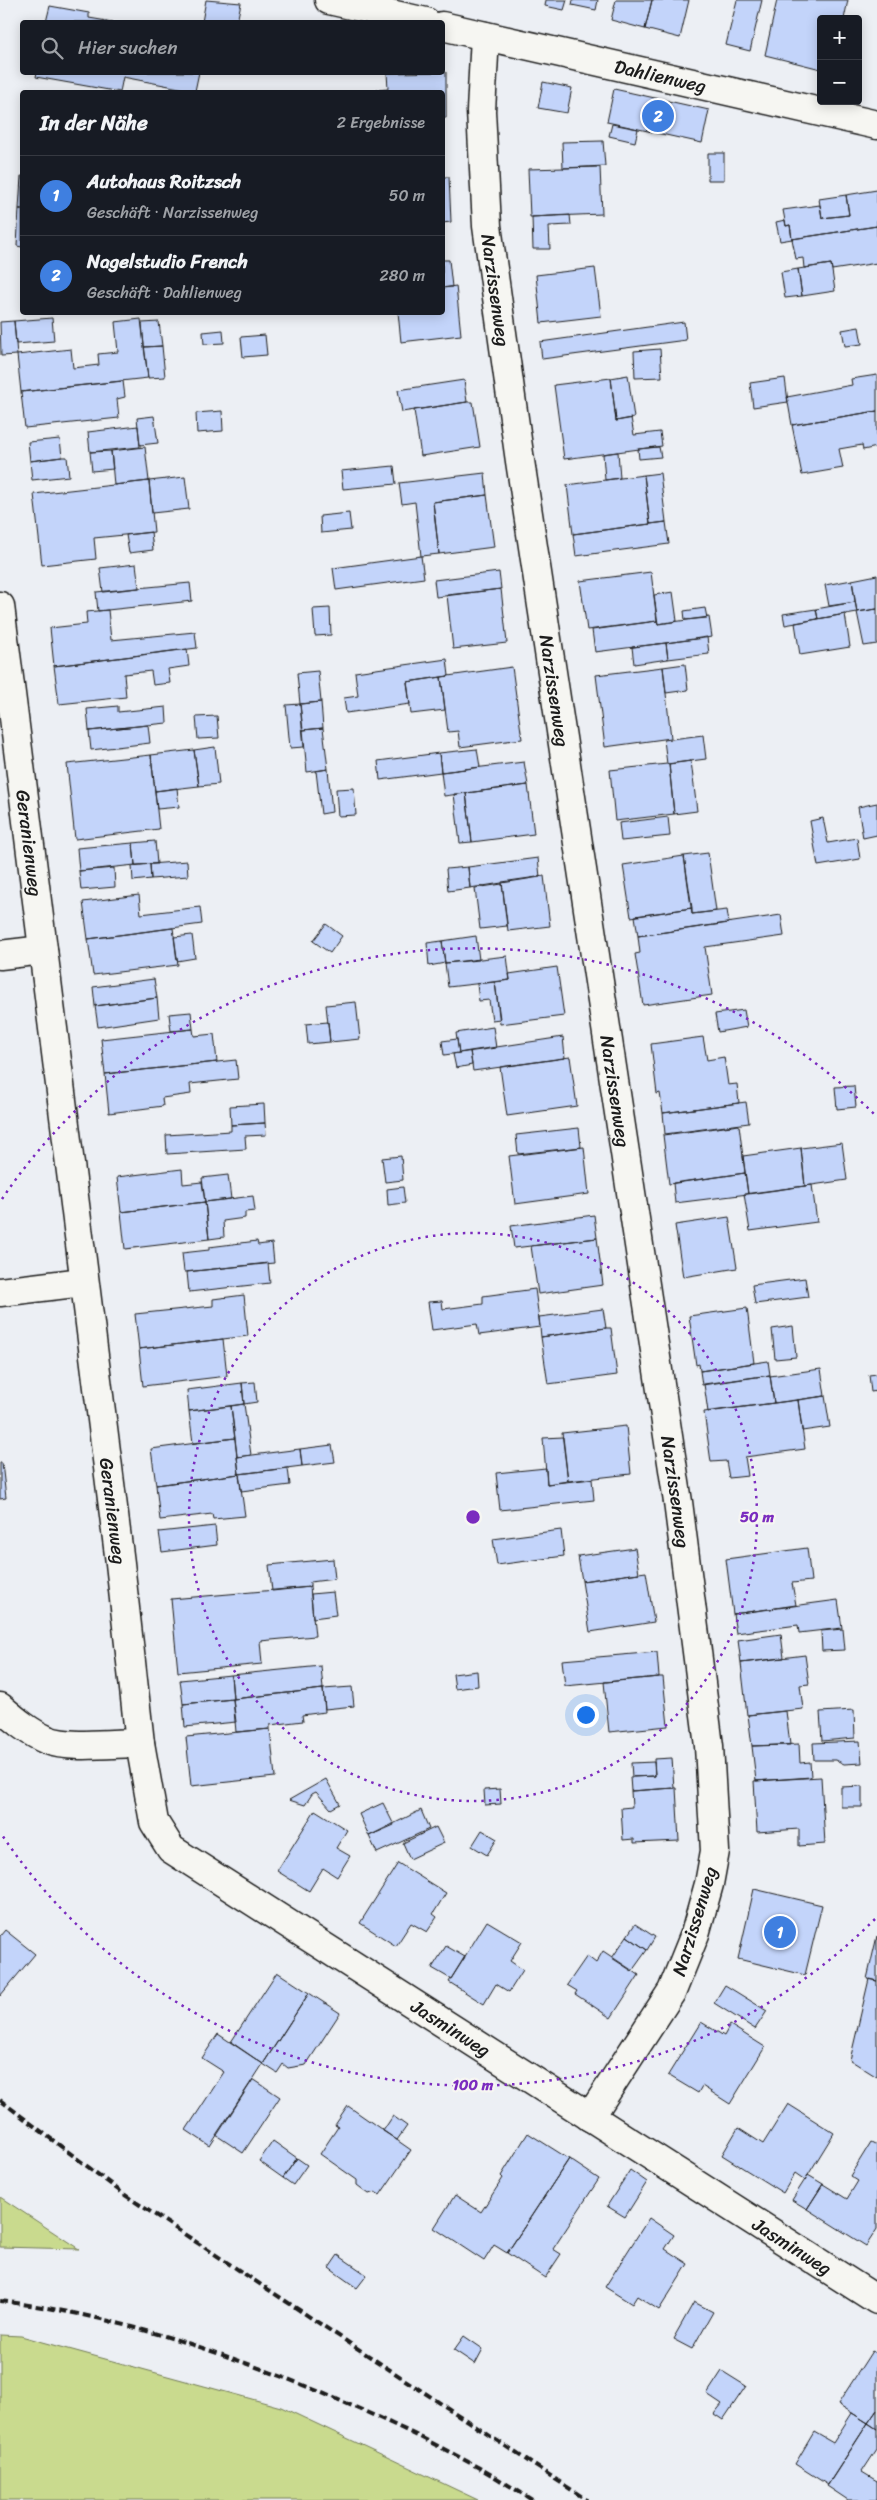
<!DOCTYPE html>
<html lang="de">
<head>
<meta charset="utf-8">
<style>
  :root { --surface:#171b24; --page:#20242c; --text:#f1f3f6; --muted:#9ea1a6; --line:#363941; --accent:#1a73e8 }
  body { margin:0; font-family:Sriracha,sans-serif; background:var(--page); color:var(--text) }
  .controls { position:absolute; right:15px; top:15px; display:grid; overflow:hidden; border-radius:5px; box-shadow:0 2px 12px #0003 }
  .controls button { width:45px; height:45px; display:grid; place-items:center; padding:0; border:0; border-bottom:1px solid var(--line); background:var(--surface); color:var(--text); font:25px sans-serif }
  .you { position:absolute; left:585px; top:1714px; width:18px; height:18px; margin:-12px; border:4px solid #fff; border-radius:50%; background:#1a73e8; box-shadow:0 0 0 8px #1a73e833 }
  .badge { display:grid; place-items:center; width:32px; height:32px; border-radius:50%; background:var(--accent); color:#fff; font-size:16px; font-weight:700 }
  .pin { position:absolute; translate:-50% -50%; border:2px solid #fff; box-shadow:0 1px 5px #0006 }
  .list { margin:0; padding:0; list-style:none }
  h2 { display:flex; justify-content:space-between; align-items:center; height:65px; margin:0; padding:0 20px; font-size:21px }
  h2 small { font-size:16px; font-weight:400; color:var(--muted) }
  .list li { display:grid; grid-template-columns:32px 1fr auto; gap:15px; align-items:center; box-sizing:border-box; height:80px; padding:0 20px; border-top:1px solid var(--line) }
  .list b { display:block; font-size:19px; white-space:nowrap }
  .list p { margin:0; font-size:16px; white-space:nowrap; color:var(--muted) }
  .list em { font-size:16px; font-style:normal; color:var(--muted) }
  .icon { flex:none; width:28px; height:28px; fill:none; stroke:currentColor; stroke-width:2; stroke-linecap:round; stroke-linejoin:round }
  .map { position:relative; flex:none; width:877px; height:2500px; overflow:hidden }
  .search { position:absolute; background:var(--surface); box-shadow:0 2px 12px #0003; left:20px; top:20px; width:425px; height:55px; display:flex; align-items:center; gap:12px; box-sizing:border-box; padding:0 18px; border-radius:5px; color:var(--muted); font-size:19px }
  .panel { position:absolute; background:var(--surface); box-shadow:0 2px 12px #0003; left:20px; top:90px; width:425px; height:225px; border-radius:5px }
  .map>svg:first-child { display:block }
  .green { fill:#c9da8e; stroke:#727b55 }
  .building { fill:#c3d4fa; stroke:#1c1c1c }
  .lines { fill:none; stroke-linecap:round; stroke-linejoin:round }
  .minor-casing { stroke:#1c1c1c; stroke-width:31 }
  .minor { stroke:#f6f6f2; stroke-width:28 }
  .rail { stroke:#1c1c1c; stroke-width:4; stroke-dasharray:8 4; stroke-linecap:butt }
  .ring { fill:none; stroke:#7b2cbf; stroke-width:2.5; stroke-dasharray:2.5 5 }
  .labels { text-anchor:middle; stroke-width:4.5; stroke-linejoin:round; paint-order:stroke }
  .street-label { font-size:19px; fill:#1c1c1c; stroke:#f6f6f2 }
  .centre { fill:#7b2cbf; stroke:#f6f6f2; stroke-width:2.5 }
  .ring-label { font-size:15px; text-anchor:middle; font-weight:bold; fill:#7b2cbf; stroke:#f6f6f2; stroke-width:4.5; stroke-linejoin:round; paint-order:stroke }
</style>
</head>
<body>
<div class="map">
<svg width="877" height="2500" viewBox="0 0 877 2500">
  <rect width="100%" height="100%" fill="#eceff4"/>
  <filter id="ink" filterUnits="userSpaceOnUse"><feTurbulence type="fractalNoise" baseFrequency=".02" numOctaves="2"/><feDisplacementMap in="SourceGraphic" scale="10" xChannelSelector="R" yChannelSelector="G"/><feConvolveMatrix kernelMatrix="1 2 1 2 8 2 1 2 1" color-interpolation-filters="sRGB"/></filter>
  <g filter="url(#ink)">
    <!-- green -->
    <path class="green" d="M0 2197 79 2249 0 2247Z
      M0 2335 21 2336 281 2407 478 2500H0Z"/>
    <!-- building -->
    <path class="building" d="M206 0 241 3 237 22H202Z
      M546 0H567L564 10 545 6Z
      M573 0H598L596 10 572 5Z
      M616 0H652L645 29 611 20Z
      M652 0H689L680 38 645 29Z
      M737 0H762L750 51 726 45Z
      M777 0H848L844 19H821V69L765 55Z
      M50 6 89 13V18L113 22H46Z
      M37 72H199L195 91 123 77 120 92 36 77Z
      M446 72V118H442V92H376V90L388 89 387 73Z
      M543 82 572 88 567 113 538 108Z
      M614 89 709 110 702 143 607 122Z
      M612 124 638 129 635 142 609 136Z
      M603 141 605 166 563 168 562 142Z
      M708 153H724V180H708Z
      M600 167 602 214 530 217 528 169Z
      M21 176H22V209H19Z
      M442 177H449L451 222 442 223Z
      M877 190V226L792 239 790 225 786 226 783 210 820 205 822 218 849 215 846 195Z
      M846 195 849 215 822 218 819 199Z
      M19 209H22V247L17 246Z
      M570 215 571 225 549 226 550 249H533L532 217Z
      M785 220 786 226 790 225 792 239 780 241 776 222Z
      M877 226V263L832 270 831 264 804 268 803 258 796 259 792 239Z
      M442 260H449L452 287 442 288Z
      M831 264 835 291 802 296 798 269Z
      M595 268 601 316 541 323 536 275Z
      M798 269 802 296 785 298 781 272Z
      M456 286 461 335 401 342 398 312H442V288Z
      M52 318 54 341 16 344 14 321Z
      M141 319 148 378 21 392 17 355 71 349 73 368 99 365 98 354 118 352 115 322Z
      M14 321 17 355 1 356 0 322Z
      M159 322 162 346 144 347 142 323Z
      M684 322 686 340 542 359 540 342Z
      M859 327 862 344 845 346 842 330Z
      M223 330 224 343 204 344 203 332Z
      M265 335 267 355 243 357 241 337Z
      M162 346 165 377 148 378 144 347Z
      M660 349 662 377 635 378 634 351Z
      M628 375 634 418 616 421 611 378Z
      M877 375V411L792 425 787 397 852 385 851 379Z
      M611 378 616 421 631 418 634 435 660 432 662 446 564 459 554 385Z
      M785 378 788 402 753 407 750 383Z
      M464 380 467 402 402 412 398 390Z
      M123 381 125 397 117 399 119 418 25 428 21 392Z
      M467 402H473L480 447 421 456 414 410Z
      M222 411 223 431 197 433 196 413Z
      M877 411V447L863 450 862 445 839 449 843 468 802 475 792 425Z
      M154 416 158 443 140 445 137 418Z
      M138 426 140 447 90 452 88 432Z
      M60 439 62 457 30 461 28 442Z
      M145 447 149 481 114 485 111 451Z
      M659 447 661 457 639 459 638 449Z
      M111 451 113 469 92 471 90 452Z
      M618 452 620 478 605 480 603 454Z
      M62 457H67L69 476 32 480 30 461Z
      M394 466 396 484 343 489 341 471Z
      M485 473 487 495 433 502 439 554 421 556 415 502 402 504 399 483Z
      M660 473 666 522 650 524 644 475Z
      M644 475 650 524 573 534 567 485Z
      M185 477 189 509 152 513 149 481Z
      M149 481 154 532 94 538 96 559 42 565 34 494Z
      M487 495 494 547 439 554 433 502Z
      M349 513 351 530 321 533 320 516Z
      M666 522 669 544 576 556 573 534Z
      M151 532 153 550 129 553 126 535Z
      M421 556 424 578 336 590 333 568Z
      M136 564 139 588 103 592 100 568Z
      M499 572 501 589 436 597 434 580Z
      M651 572 657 621 587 630 580 581Z
      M877 575V609L857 612 852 580Z
      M852 580 855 602 829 606 825 585Z
      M190 583 192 601 98 611 96 592Z
      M501 589 507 643 453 649 447 595Z
      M673 592 677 621 658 624 654 595Z
      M855 602 857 612 818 619 816 609Z
      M330 608 331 635 315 636 313 609Z
      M705 608 707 618 685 620 684 611Z
      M816 609 818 619 785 625 783 614Z
      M877 609V644L864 646 857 612Z
      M108 610 111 640 195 632 197 648 54 666 50 628 87 624 86 612Z
      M845 614 850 647 800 655 795 623Z
      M709 617 712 637 595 652 592 630 657 621 658 624Z
      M707 637 709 654 668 659 666 643Z
      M666 643 668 659 634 664 632 647Z
      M187 649 189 666 168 669 170 683 153 685 151 671 124 674 126 697 59 704 54 666Z
      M447 659 449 676 407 682 410 704 346 713 344 698 358 696 355 672Z
      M685 664 688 690 666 693 663 667Z
      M512 667 522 739 460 747 458 731 448 732 441 677Z
      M663 667 671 738 605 747 596 675Z
      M318 671 321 702 300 704 297 673Z
      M441 677 445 710 411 714 407 682Z
      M321 702 323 728 303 730 300 704Z
      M300 704 304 747 290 748 286 705Z
      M118 706V712L166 707 167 723 89 731 87 709Z
      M217 716 219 738 198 739 196 717Z
      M148 725 150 743 91 750 89 731Z
      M323 728 328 769 307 772 303 730Z
      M703 735 706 759 667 764 664 740Z
      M215 747 219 784 199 786 194 750Z
      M477 749 480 767 441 772 439 753Z
      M194 750 199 786 155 791 151 755Z
      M439 753 441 772 380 780 378 761Z
      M151 755 159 829 75 839 67 764Z
      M691 761 697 811 674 814 669 764Z
      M524 762 528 785 444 796 441 772Z
      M667 764H669L674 814 615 821 610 770Z
      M328 769 332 812 321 814 316 771Z
      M528 785 534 834 472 842 466 793Z
      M177 788 179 807 157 809 155 791Z
      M354 788 356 815 338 816 336 789Z
      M466 793 472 842 460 843 454 794Z
      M877 803V835L863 838 858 807Z
      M668 817 670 836 621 841 619 823Z
      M823 818 828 843 857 838 860 859 818 866 810 821Z
      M155 841 157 864 135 865 133 843Z
      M133 843 135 865 79 871 77 848Z
      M708 853 716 911 692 914 684 856Z
      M684 856 692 908 631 917 623 865Z
      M538 858 540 877 470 888 468 867Z
      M187 861 188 876 151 879 150 864Z
      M150 864 151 879 133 881 132 866Z
      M468 867 470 888 448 891 446 869Z
      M114 868 115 887 81 890 79 871Z
      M544 876 550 926 508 931 502 882Z
      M502 884 507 926 480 929 475 888Z
      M139 895 141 914 200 907 202 924 88 939 83 902Z
      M692 908V914L727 910 729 923 638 936 635 916Z
      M781 915 784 936 705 947 712 995 643 1005 635 954 640 953 638 936Z
      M326 924 342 936 330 953 313 941Z
      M173 928 178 965 93 975 88 939Z
      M192 935 195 958 177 961 174 937Z
      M476 936 479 960 445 963 442 941Z
      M442 941 445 963 429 966 427 943Z
      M507 956 510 980 448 987 445 963Z
      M557 967 564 1016 500 1024 495 982 510 980 509 974Z
      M154 979 157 998 95 1006 93 987Z
      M495 982 500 1019 492 1020 489 1000 479 1001 477 984Z
      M157 998 159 1018 98 1027 95 1006Z
      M356 1002 360 1039 330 1042 326 1005Z
      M744 1010 747 1027 718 1032 715 1014Z
      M191 1012 193 1029 171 1031 169 1014Z
      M328 1022 330 1042 308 1044 306 1024Z
      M493 1027 496 1048 459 1053 456 1033Z
      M193 1029 194 1036 214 1034 217 1062 105 1074 101 1039Z
      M563 1037 565 1058 473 1071 470 1051Z
      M703 1037 707 1060 724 1057 728 1085 737 1084 739 1103 663 1113 660 1093 657 1094 651 1044Z
      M457 1039 459 1053 444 1055 442 1041Z
      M470 1051 472 1065 456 1068 453 1054Z
      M570 1057 577 1106 507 1116 500 1067Z
      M236 1060 238 1079 190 1084 191 1094 162 1098 163 1106 109 1113 105 1074Z
      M854 1086 856 1107 837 1109 835 1087Z
      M746 1102 749 1123 665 1134 663 1113Z
      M264 1104 265 1123 231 1125 230 1106Z
      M265 1123 266 1135 245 1136 246 1149 167 1154 166 1135 231 1131V1125Z
      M739 1125 745 1173 669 1184 663 1135Z
      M579 1128 581 1147 518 1154 516 1135Z
      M842 1143 847 1180 805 1186 801 1148Z
      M584 1147 589 1194 515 1204 509 1156Z
      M801 1148 805 1186 748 1194 743 1156Z
      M401 1156 403 1180 385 1182 382 1158Z
      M182 1169 183 1184 202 1182 205 1202 121 1212 117 1177Z
      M745 1173 748 1194 675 1203 673 1183Z
      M228 1175 231 1199 205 1202 202 1178Z
      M812 1185 817 1222 750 1231 744 1194Z
      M403 1187 405 1203 388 1205 387 1189Z
      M253 1196 255 1211 245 1212V1218L223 1221 224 1237 209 1239 205 1202Z
      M205 1202 209 1239 125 1249 121 1212Z
      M594 1215 597 1238 514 1248 511 1226Z
      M729 1217 737 1268 683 1277 675 1225Z
      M597 1238 603 1285 538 1294 531 1246Z
      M257 1241 258 1245 272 1243 274 1263 184 1272 182 1253 209 1250V1247Z
      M268 1263 270 1283 189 1292 187 1272Z
      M805 1278 808 1297 755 1304 752 1285Z
      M535 1289 540 1327 479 1335 477 1324 432 1330 428 1302 442 1301 443 1309 483 1304V1296Z
      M244 1295 248 1336 139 1349 135 1314 213 1306V1299Z
      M747 1308 754 1363 700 1371 699 1364 696 1365 689 1316Z
      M603 1309 606 1328 541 1337 539 1317Z
      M793 1326 796 1357 775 1359 772 1329Z
      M606 1328H611L617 1375 548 1384 541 1337Z
      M223 1339 227 1376 143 1386 139 1349Z
      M768 1361 770 1375 702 1385 700 1371Z
      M821 1369 825 1396 774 1403 770 1376Z
      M877 1374V1391L871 1392 869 1375Z
      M770 1375 774 1403 708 1412 704 1384Z
      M255 1382 257 1402 244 1404 242 1383Z
      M242 1383 244 1404 189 1411 187 1390Z
      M825 1396 830 1427 802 1431 798 1400Z
      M798 1400 805 1449 745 1457 748 1476 729 1478 726 1461 711 1462 704 1412Z
      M244 1404 251 1455 237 1457 231 1406Z
      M231 1406 235 1438 193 1443 189 1411Z
      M626 1426 631 1474 568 1481 562 1433Z
      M563 1437 568 1481 547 1484 543 1438Z
      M235 1438 239 1474 156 1485 151 1449Z
      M332 1445 335 1462 302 1466 300 1449Z
      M300 1449 302 1466 239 1474 237 1457Z
      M0 1463H2L6 1498 0 1499Z
      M288 1468 290 1485 241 1491 239 1474Z
      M546 1468 547 1484 592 1479 594 1500 500 1510 496 1473Z
      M239 1474 245 1516 213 1519 212 1514 160 1520 156 1485Z
      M215 1526 217 1545 162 1552 159 1532Z
      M561 1530 564 1556 497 1565 493 1539Z
      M635 1548 639 1573 582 1581 578 1556Z
      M807 1548 811 1581 792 1583 796 1605 733 1614 726 1559Z
      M333 1559 335 1579 310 1582V1587L272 1591 269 1565Z
      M646 1572 654 1622 590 1632 582 1581Z
      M310 1587 315 1636 260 1641 262 1664 178 1672 171 1599Z
      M333 1592 336 1615 313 1618 311 1594Z
      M838 1600 842 1628 799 1633 798 1625 736 1633 733 1614Z
      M843 1629 845 1650 822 1651 821 1631Z
      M781 1634 784 1658 741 1663 738 1640Z
      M657 1652 659 1677 565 1686 562 1660Z
      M805 1655 809 1684 800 1685 803 1709 747 1715 741 1663Z
      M321 1666 323 1689 233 1699 231 1675Z
      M477 1671 478 1686 455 1689 453 1674Z
      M231 1675 233 1699 183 1704 180 1680Z
      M659 1677H663L668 1726 609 1732 604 1682Z
      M352 1687 354 1706 325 1709 323 1689Z
      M323 1689 325 1712 302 1715 303 1721 270 1725V1729L236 1732 233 1699Z
      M233 1699 236 1722 185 1727 183 1704Z
      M854 1710 855 1738 822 1741 820 1712Z
      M786 1711 790 1745 752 1746 748 1715Z
      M270 1729 275 1777 191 1786 186 1737Z
      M860 1741 862 1763 844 1764 836 1760H814L813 1743Z
      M799 1744 800 1763 810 1762 811 1777 756 1781 752 1746Z
      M672 1758 674 1788 631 1791 630 1777 655 1776 654 1759Z
      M654 1762 655 1776 632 1777 631 1763Z
      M821 1777 825 1844 799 1846V1829L757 1832 754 1781Z
      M326 1779 340 1804 331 1809 316 1792 312 1794 305 1805 289 1800Z
      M862 1786V1807H841V1787Z
      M674 1788H676L679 1841 634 1843V1839L623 1840 621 1808 632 1807 631 1791Z
      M500 1789 501 1804 485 1805 484 1790Z
      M383 1803 394 1825 369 1836 359 1814Z
      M315 1810 347 1830 336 1848 350 1856 337 1877 323 1868 309 1891 277 1871Z
      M421 1810 429 1829 377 1853 369 1836Z
      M436 1827 444 1843 410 1859 403 1843Z
      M482 1830 497 1839 487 1855 472 1846Z
      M398 1863 446 1893 433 1914 437 1917 427 1932 411 1923 396 1946 360 1923Z
      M754 1889 822 1905 805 1975 738 1959Z
      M487 1921 522 1942 510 1961 523 1970 509 1992 496 1984 484 2004 449 1982Z
      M635 1924 655 1937 647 1950 627 1936Z
      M5 1930 35 1954 0 1996V1936Z
      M627 1936 647 1950 632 1971 612 1958Z
      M877 1936V1981L867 1979Z
      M446 1946 465 1957 451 1979 432 1968Z
      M603 1951 639 1975 611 2018 575 1994 577 1991 567 1985 587 1956 596 1963Z
      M277 1972 309 1993 263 2064 231 2042Z
      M869 1979 877 1981V2077L850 2060Z
      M725 1985 767 2011 755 2029 714 2003Z
      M309 1993 340 2013 306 2065 288 2068 283 2064 277 2073 263 2064Z
      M701 2022 724 2036 730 2025 765 2047 730 2104 702 2086 698 2093 668 2075Z
      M218 2034 263 2064 210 2146 186 2130 224 2072 202 2058Z
      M253 2079 280 2097 243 2153 216 2135Z
      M788 2104 834 2133 805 2180 795 2173 783 2193 722 2155 738 2128 763 2144Z
      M348 2106 411 2150 380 2195 375 2192 369 2194 357 2185V2180L320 2154 338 2127 335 2125Z
      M393 2116 407 2126 397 2140 383 2131Z
      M528 2133 569 2159 507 2253 494 2245 484 2261 434 2228 455 2195 481 2212 503 2178 501 2176Z
      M273 2141 297 2158 283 2178 259 2161Z
      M871 2142 877 2145V2229L866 2246 807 2209 823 2184 847 2199 858 2181 850 2176Z
      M297 2158 307 2165 293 2185 283 2178Z
      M569 2159 599 2179 553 2249 561 2254 545 2278 507 2253Z
      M630 2170 647 2182 625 2217 607 2206Z
      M808 2175 823 2184 807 2209 792 2200Z
      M649 2218 674 2235 665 2249 688 2264 659 2310 637 2296 632 2304 605 2287Z
      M338 2255 367 2275 357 2288 329 2268Z
      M694 2302 713 2312 692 2349 673 2339Z
      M464 2336 483 2349 475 2364 454 2350Z
      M872 2351 877 2354V2410L868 2423 838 2404Z
      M722 2371 746 2386 723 2420 714 2414 722 2404 707 2394Z
      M877 2410V2429L868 2423Z
      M852 2413 868 2423 828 2485 795 2464 814 2432 833 2443Z
      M868 2423 877 2429V2449L862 2472 877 2481V2500H848L827 2486Z"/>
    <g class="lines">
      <defs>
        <g id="minor">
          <path d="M329 0 426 22"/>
          <path id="s1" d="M442 26 877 125"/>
          <path id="s2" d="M485 36 481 111 487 226 520 461 678 1502 709 1746 715 1851 709 1884 695 1934 672 1991 590 2117"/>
          <path id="s3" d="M0 606 120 1563 140 1743 154 1822 171 1849 877 2300"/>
          <path d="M0 955 43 950"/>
          <path d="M0 1292 83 1282"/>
          <path d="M0 1707C15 1720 29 1732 47 1740 69 1749 116 1743 140 1743"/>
        </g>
      </defs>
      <!-- minor casing -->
      <use href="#minor" class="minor-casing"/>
      <!-- minor -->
      <use href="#minor" class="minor"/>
      <!-- rail -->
      <path class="rail" d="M0 2100 125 2195 587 2500
        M0 2301C110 2314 218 2350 320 2392 393 2423 465 2456 532 2500"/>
    </g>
  </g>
  <!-- distance rings -->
  <g class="ring">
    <circle cx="473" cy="1517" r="284"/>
    <path d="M875 1919A568 568 0 0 1 2 1835M2 1199A568 568 0 0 1 875 1115"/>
  </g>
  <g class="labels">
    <!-- street labels -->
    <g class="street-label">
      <text dy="7" stroke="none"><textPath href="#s1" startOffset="224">Dahlienweg</textPath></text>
      <text dy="7" stroke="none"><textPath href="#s2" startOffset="255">Narzissenweg</textPath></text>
      <text dy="7" stroke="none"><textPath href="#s2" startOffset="660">Narzissenweg</textPath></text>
      <text dy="7" stroke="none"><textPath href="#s3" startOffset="239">Geranienweg</textPath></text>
      <text dy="7" stroke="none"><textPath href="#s2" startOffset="1065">Narzissenweg</textPath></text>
      <text dy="7" stroke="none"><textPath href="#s2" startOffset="1470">Narzissenweg</textPath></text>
      <text dy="7" stroke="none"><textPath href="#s3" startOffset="912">Geranienweg</textPath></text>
      <text transform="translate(694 1921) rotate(-73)" y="7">Narzissenweg</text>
      <text dy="7" stroke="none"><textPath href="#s3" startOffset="1590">Jasminweg</textPath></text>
      <text dy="7" stroke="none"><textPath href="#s3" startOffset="1995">Jasminweg</textPath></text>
    </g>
  </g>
  <circle cx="473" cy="1517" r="8" class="centre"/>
  <g class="ring-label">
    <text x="757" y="1522">50 m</text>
    <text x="473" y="2090">100 m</text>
  </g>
</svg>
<div class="controls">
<button>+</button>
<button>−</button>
</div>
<div class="you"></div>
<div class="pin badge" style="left:780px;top:1932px;background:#3f7fe0">1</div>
<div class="pin badge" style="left:658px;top:116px;background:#3f7fe0">2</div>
<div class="search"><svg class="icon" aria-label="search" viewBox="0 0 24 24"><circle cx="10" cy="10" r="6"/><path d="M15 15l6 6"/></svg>Hier suchen</div>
<section class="panel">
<h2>In der Nähe<small>2 Ergebnisse</small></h2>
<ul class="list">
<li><span class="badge" style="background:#3f7fe0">1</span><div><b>Autohaus Roitzsch</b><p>Geschäft · Narzissenweg</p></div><em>50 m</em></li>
<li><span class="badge" style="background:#3f7fe0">2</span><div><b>Nagelstudio French</b><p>Geschäft · Dahlienweg</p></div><em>280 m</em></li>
</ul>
</section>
</div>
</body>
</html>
